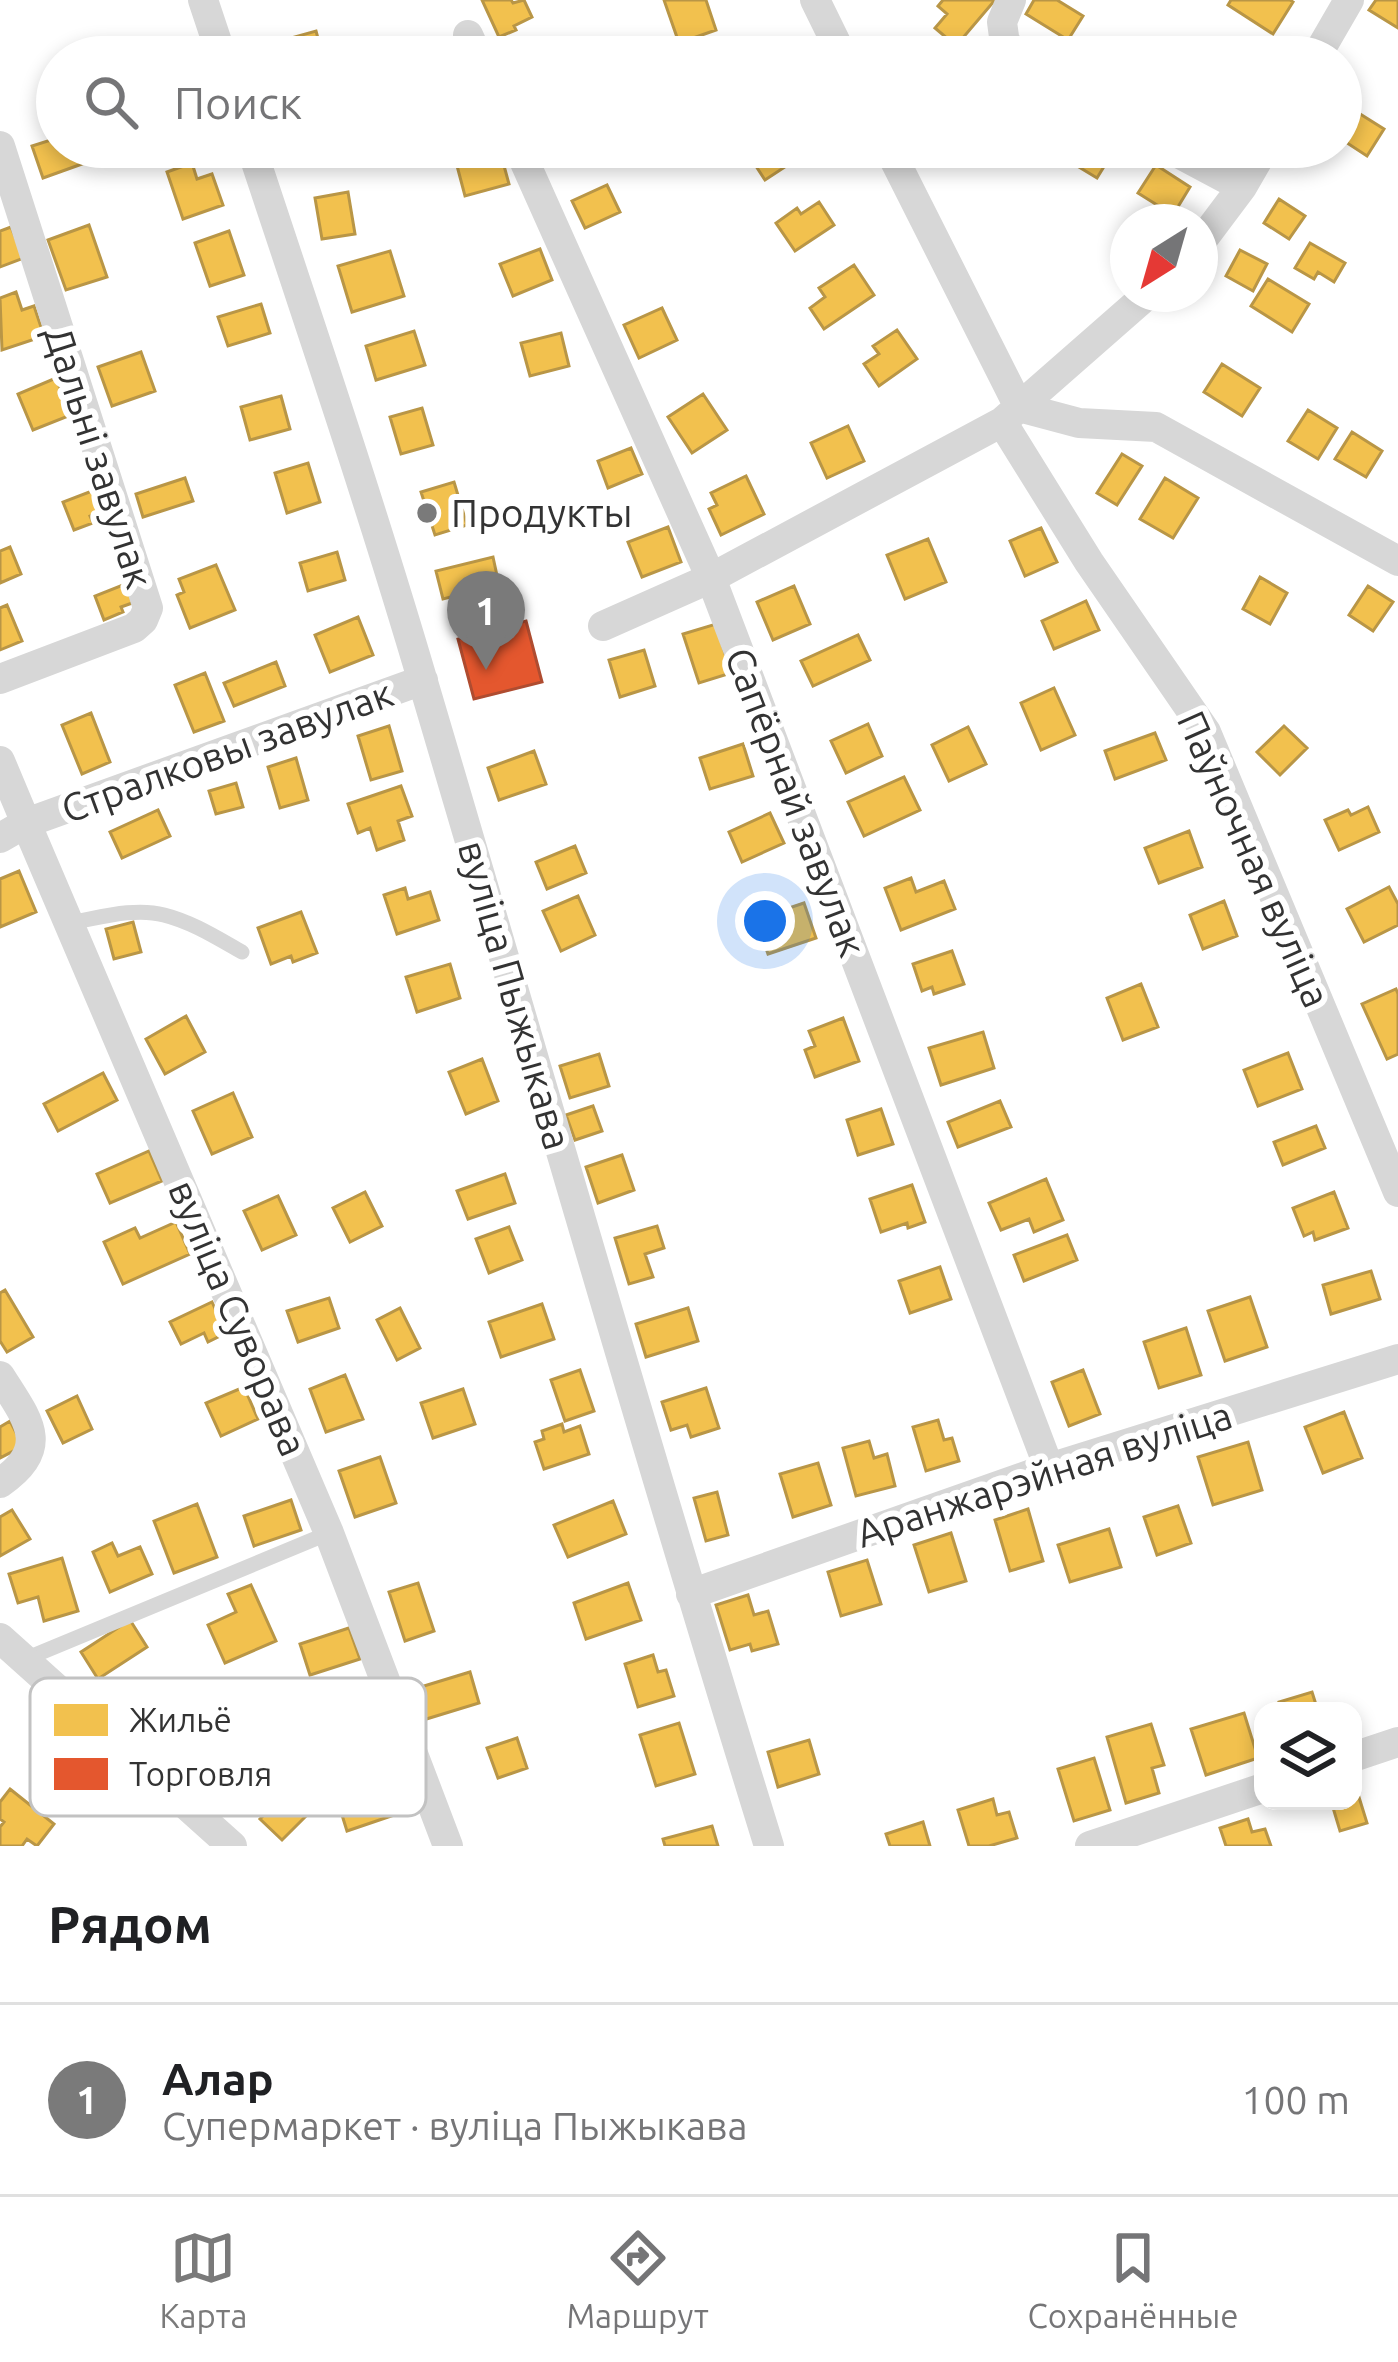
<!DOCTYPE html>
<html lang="ru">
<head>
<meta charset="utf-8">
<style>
  :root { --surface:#fff; --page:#f6f6f6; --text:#202124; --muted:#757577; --line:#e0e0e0; --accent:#7a7a7a }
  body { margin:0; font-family:Ubuntu,sans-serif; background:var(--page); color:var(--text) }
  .controls { position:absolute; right:36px; bottom:36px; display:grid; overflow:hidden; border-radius:24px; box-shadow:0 6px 18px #0003 }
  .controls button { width:108px; height:108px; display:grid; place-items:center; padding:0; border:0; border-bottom:3px solid var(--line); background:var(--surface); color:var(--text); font:60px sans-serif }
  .compass { position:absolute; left:1110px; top:204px; width:108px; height:108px; border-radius:50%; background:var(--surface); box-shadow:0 6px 18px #0003; rotate:217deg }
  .you { position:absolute; left:765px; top:921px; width:42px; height:42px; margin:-30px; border:9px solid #fff; border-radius:50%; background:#1a73e8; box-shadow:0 0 0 18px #1a73e833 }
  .badge { display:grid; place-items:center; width:78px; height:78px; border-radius:50%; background:var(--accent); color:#fff; font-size:39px; font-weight:700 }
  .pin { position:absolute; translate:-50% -99px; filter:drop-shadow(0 3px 6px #0008) }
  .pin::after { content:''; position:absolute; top:63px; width:42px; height:36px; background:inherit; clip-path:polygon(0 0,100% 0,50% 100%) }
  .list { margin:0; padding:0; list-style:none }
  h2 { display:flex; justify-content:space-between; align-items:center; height:156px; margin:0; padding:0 48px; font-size:51px }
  h2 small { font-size:39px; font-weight:400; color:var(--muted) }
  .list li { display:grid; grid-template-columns:78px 1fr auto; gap:36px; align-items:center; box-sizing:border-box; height:192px; padding:0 48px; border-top:3px solid var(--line) }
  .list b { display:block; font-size:45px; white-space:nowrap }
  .list p { margin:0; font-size:39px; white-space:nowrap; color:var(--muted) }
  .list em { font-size:39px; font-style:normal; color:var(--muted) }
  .icon { flex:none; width:66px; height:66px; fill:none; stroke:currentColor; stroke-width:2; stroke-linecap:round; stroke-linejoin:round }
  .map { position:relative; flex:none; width:1398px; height:1846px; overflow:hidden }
  .search { position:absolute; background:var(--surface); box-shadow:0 6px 18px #0003; left:36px; right:36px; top:36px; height:132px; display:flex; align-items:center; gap:30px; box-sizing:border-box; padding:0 42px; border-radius:66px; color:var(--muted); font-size:45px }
  .sheet { height:348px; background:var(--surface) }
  nav { display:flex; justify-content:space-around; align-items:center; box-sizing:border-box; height:168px; border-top:3px solid var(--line); background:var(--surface); font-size:33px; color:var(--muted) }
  nav a { display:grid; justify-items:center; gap:6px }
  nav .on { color:var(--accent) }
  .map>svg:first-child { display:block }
  .homes { fill:#f2c14e; stroke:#b99646; stroke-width:3 }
  .shops { fill:#e4572e; stroke:#af4c30; stroke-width:3 }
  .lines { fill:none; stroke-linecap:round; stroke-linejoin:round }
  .lane { stroke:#d7d7d7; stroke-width:15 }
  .street { stroke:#d7d7d7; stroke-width:30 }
  .poi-dot { fill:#7a7a7a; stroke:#fff; stroke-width:4.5 }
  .labels { text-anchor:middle; stroke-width:12; stroke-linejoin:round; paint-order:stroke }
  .street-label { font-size:39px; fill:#333; stroke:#fff }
  .poi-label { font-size:39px; fill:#333; stroke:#fff; text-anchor:start }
  .key { fill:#fff; stroke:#c2c2c2; stroke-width:3 }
  .key-label { font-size:33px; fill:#333 }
</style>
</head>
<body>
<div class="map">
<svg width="1398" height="1846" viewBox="0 0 1398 1846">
  <rect width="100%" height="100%" fill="#fff"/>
  <!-- homes -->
  <path class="homes" d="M482 0H511L513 3 524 0 532 17 514 26 516 30 499 37Z
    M664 0H706L716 30 679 43Z
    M943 0H995L956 46 935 28 947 14 938 6Z
    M1034 0H1057L1083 16 1068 40 1026 14Z
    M1231 0H1290L1293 2 1273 34 1228 5Z
    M1376 0H1398V28L1369 10Z
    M316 31 323 57H277L273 43Z
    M1341 102 1384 129 1367 156 1341 139Z
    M57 138V147H76L82 164 43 178 32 146Z
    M300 147H358L360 155 303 166Z
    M764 147H798L803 155 765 180 750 157Z
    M1085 147H1116L1097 178 1074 164Z
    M500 151 509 184 465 196 456 162Z
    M192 163 197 179 212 174 223 205 183 219 167 172Z
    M1156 165 1190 187 1173 215 1138 193Z
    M607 185 620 212 585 228 572 201Z
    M348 192 355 234 322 239 315 198Z
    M1279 199 1305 216 1289 239 1264 223Z
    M819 202 834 225 795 251 776 223 797 208 801 214Z
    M89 225 107 277 66 290 48 240Z
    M11 227 24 258 0 267V231Z
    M229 231 244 275 210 286 195 243Z
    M1310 243 1345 263 1334 282 1318 272 1314 279 1295 268Z
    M540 249 552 280 513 296 500 264Z
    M1240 250 1267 264 1253 291 1226 276Z
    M390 251 404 296 352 312 338 266Z
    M854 265 874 295 824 329 810 308 825 297 819 288Z
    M1268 279 1309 304 1292 332 1251 306Z
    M16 292 22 310 34 306 44 336 2 350 0 298Z
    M261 304 270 333 228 346 218 317Z
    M662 308 677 340 639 358 624 325Z
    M897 330 917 359 879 386 864 364 879 354 873 346Z
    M414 331 425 365 376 380 366 346Z
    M561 333 569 366 530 376 521 343Z
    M141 352 155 391 112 406 98 367Z
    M1222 364 1260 388 1242 416 1204 392Z
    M56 378 71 415 33 430 18 394Z
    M703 394 727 430 692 453 668 417Z
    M281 396 290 429 250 440 241 407Z
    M422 408 433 445 401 454 390 417Z
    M1308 410 1337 428 1318 459 1288 441Z
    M848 426 864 461 827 478 811 443Z
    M1352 432 1382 451 1366 477 1335 459Z
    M631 448 642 474 608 488 598 461Z
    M1122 454 1142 466 1117 505 1097 493Z
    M308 463 320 502 287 513 275 473Z
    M746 476 764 514 721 535 709 509 717 505 711 493Z
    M185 478 193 501 143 517 136 494Z
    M1165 478 1198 498 1173 538 1140 519Z
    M454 482 467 525 435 535 421 492Z
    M92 491 100 512 90 516 93 523 74 530 63 502Z
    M668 527 681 562 642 577 628 542Z
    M1041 528 1057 562 1025 576 1010 541Z
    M928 539 946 582 905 599 887 555Z
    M10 547 21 574 0 583V551Z
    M337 552 345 580 308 591 300 563Z
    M493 557 499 585 443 599 436 571Z
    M216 565 235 610 190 628 177 595 184 592 179 579Z
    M1260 577 1287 593 1270 624 1243 609Z
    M128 583 135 602 121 607 123 612 104 620 95 596Z
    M794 586 810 624 773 640 757 602Z
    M1368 586 1393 602 1373 631 1349 615Z
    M1086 601 1099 630 1054 649 1042 621Z
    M7 605 22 641 0 650V608Z
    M358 617 373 655 330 672 315 635Z
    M716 624 731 673 699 683 683 634Z
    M858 635 870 660 813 686 801 661Z
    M644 650 655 686 620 697 609 660Z
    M276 662 285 686 234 706 224 683Z
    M205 673 224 721 194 732 175 685Z
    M1054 688 1075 735 1041 750 1021 703Z
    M91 713 110 762 82 774 62 725Z
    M868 724 882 756 846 773 831 741Z
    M389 726 402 771 371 780 358 736Z
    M1284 726 1307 748 1280 775 1257 752Z
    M968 727 986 764 949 781 932 745Z
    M1155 733 1166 760 1115 779 1105 751Z
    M743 744 753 776 710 789 700 758Z
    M534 751 546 784 499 800 488 768Z
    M296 758 308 800 280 808 268 767Z
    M904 777 920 810 864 836 848 802Z
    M236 783 243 807 216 814 209 791Z
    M401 786 412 816 398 821 404 840 377 850 370 828 358 833 348 804Z
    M1368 807 1379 832 1339 850 1325 820 1348 810 1351 815Z
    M158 810 170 836 122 858 110 832Z
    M770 813 784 843 742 862 729 832Z
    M1189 831 1202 867 1159 883 1145 848Z
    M575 846 586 873 547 889 536 862Z
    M19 871 36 912 0 927V879Z
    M911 878 916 892 944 881 955 909 901 930 885 888Z
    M1389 887 1398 904V925L1364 942 1347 909Z
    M405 888 408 899 430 892 439 920 397 934 384 895Z
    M578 896 595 935 561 951 543 911Z
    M1224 901 1237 936 1203 949 1190 915Z
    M804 903 816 938 768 954 756 919Z
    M301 912 317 953 293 962 291 956 271 964 258 928Z
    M133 922 141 952 114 959 106 929Z
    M952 951 964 984 934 994 932 987 922 991 913 964Z
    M450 964 460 998 417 1012 406 977Z
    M1141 984 1158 1027 1123 1040 1107 998Z
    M1396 989 1398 994V1054L1387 1059 1362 1004Z
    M186 1016 205 1052 165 1074 146 1039Z
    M843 1018 859 1061 815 1077 805 1050 815 1046 809 1031Z
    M983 1032 994 1068 941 1085 929 1048Z
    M1288 1053 1302 1089 1258 1106 1244 1070Z
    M599 1054 609 1086 570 1098 560 1066Z
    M482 1059 498 1101 466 1114 449 1072Z
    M103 1073 117 1100 58 1131 44 1104Z
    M233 1093 252 1137 212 1154 193 1111Z
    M1000 1101 1011 1127 958 1147 948 1122Z
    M593 1106 602 1131 575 1140 566 1115Z
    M881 1109 893 1144 858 1155 847 1120Z
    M1316 1126 1325 1148 1283 1165 1274 1142Z
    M149 1151 162 1181 110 1203 97 1174Z
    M622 1155 634 1190 598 1203 586 1167Z
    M505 1174 515 1203 468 1219 457 1191Z
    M1046 1179 1063 1220 1034 1232 1029 1219 1001 1230 989 1203Z
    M912 1185 925 1222 908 1228 907 1223 881 1232 870 1199Z
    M365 1192 382 1226 350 1242 333 1208Z
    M1334 1192 1348 1228 1315 1240 1313 1232 1304 1236 1293 1208Z
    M278 1196 296 1235 262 1250 244 1211Z
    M176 1222 190 1254 123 1284 104 1242 135 1228 140 1238Z
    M657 1226 664 1248 645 1254 653 1277 629 1284 615 1238Z
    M509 1227 522 1260 489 1273 476 1239Z
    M1067 1235 1077 1260 1024 1281 1014 1255Z
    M940 1267 951 1299 910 1313 899 1281Z
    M1371 1271 1380 1299 1331 1314 1323 1285Z
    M5 1290 33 1337 7 1352 0 1341V1293Z
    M1250 1297 1267 1347 1225 1361 1208 1311Z
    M329 1298 339 1328 298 1342 287 1311Z
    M212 1302 226 1333 208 1342 204 1333 181 1344 170 1322Z
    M542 1304 554 1339 501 1357 489 1322Z
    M400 1308 420 1348 397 1360 377 1320Z
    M688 1308 698 1341 646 1357 636 1324Z
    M1186 1328 1201 1375 1159 1388 1144 1342Z
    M580 1370 594 1411 565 1421 551 1380Z
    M1083 1370 1100 1414 1069 1426 1052 1382Z
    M345 1375 363 1419 326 1432 310 1389Z
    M244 1387 258 1419 221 1436 206 1403Z
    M706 1388 719 1428 691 1437 687 1425 671 1430 662 1402Z
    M463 1389 475 1424 433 1438 421 1403Z
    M77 1396 92 1429 63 1443 47 1411Z
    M1344 1412 1362 1458 1323 1473 1305 1427Z
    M938 1420 944 1440 952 1438 959 1461 926 1471 913 1427Z
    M10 1421 23 1446 0 1458V1427Z
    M562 1424 564 1432 580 1426 589 1454 544 1469 535 1442 544 1439 542 1431Z
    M869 1441 874 1458 887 1454 895 1486 856 1496 843 1448Z
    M1248 1442 1262 1490 1213 1505 1198 1457Z
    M380 1457 396 1503 355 1517 339 1471Z
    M818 1463 831 1505 793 1517 780 1474Z
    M717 1492 728 1535 706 1541 694 1498Z
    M291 1500 301 1530 254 1546 244 1516Z
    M613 1501 626 1534 568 1557 554 1525Z
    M197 1504 217 1557 174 1573 154 1521Z
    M1178 1506 1191 1543 1157 1555 1144 1517Z
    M1028 1509 1043 1561 1010 1571 995 1520Z
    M12 1510 30 1539 0 1556V1517Z
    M1109 1529 1121 1567 1070 1582 1058 1545Z
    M951 1533 966 1581 929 1592 914 1545Z
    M112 1543 118 1556 140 1547 152 1574 110 1592 93 1552Z
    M62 1558 78 1611 44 1621 38 1597 18 1603 9 1574Z
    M867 1560 881 1604 841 1616 828 1572Z
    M418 1583 434 1631 405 1641 389 1592Z
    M628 1583 641 1620 586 1639 574 1603Z
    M251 1585 276 1641 225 1663 208 1625 236 1612 228 1594Z
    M748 1595 754 1615 768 1611 778 1644 752 1651 750 1644 730 1650 716 1605Z
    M130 1620 147 1647 98 1679 81 1652Z
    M349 1628 360 1659 310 1675 300 1644Z
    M653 1655 658 1672 666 1670 674 1696 638 1707 625 1664Z
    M470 1672 479 1703 423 1720 414 1689Z
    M1312 1692 1318 1711H1281L1279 1702Z
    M1244 1713 1258 1758 1206 1775 1191 1729Z
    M679 1723 695 1774 656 1786 640 1735Z
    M1151 1724 1164 1765 1152 1768 1159 1793 1126 1803 1107 1737Z
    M517 1738 527 1768 498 1778 487 1748Z
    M809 1740 819 1774 778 1787 768 1752Z
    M1094 1758 1110 1810 1074 1821 1058 1769Z
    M393 1781 403 1812 347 1831 337 1799Z
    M1354 1781 1367 1823 1340 1831 1331 1801H1353Z
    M10 1789 54 1824 37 1846 27 1839 22 1846H0V1827L4 1822 0 1819V1802Z
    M286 1793 308 1814 282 1840 260 1819Z
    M993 1799 997 1815 1009 1812 1017 1838 989 1846H969L958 1810Z
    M1248 1819 1252 1832 1265 1829 1271 1846H1226L1220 1828Z
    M923 1822 930 1846H890L886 1834Z
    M712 1826 718 1846H665L663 1839Z"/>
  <!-- shops -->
  <path class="shops" d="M526 621 542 682 474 699 458 639Z"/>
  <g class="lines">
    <!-- lane -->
    <path class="lane" d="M69 923C99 918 134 907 164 915 192 922 217 938 242 952
      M23 1660 329 1533"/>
    <!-- street -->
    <path class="street" d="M203 0 222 57
      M815 0 843 57
      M1011 0 1002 22 1005 44 1024 57
      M468 35 478 57
      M1316 57 1349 0
      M0 146 148 608 143 620 134 628 0 679
      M251 147C310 325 370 502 423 682 538 1070 649 1459 769 1846
      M518 147 711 578 1049 1468
      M888 147 1019 407 1079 423 1156 427 1398 561
      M1167 147 1242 187
      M1200 243 1242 187 1265 147
      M1002 422 1089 562 1206 732 1398 1192
      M603 626 711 578 1002 422 1148 294
      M0 761 26 823 423 680
      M0 838 26 823 329 1533 448 1846
      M0 1376C27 1419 53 1447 0 1483
      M691 1594 1049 1468 1398 1359
      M0 1638 232 1846
      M1353 1757 1398 1742
      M1090 1846 1263 1788"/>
  </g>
  <!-- markers -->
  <circle class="poi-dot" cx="427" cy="513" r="12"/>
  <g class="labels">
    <!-- street labels -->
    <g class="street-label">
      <text transform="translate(99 457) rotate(72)" y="14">Дальні завулак</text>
      <text transform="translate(227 751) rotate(-20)" y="14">Стралковы завулак</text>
      <text transform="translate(796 802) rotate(69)" y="14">Сапёрнай завулак</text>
      <text transform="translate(1254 859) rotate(66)" y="14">Паўночная вуліца</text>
      <text transform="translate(515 995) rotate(74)" y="14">вуліца Пыжыкава</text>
      <text transform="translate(238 1318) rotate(67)" y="14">вуліца Суворава</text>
      <text transform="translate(1044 1474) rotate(-18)" y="14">Аранжарэйная вуліца</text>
    </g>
    <!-- poi labels -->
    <g class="poi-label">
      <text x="451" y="527">Продукты</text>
    </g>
  </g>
  <!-- legend -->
  <rect x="30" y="1678" width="396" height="138" rx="18" class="key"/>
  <rect x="54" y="1704" width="54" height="32" fill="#f2c14e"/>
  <rect x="54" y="1758" width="54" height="32" fill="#e4572e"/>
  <g class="key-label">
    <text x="129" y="1732">Жильё</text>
    <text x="129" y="1786">Торговля</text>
  </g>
</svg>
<div class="controls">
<button><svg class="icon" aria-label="layers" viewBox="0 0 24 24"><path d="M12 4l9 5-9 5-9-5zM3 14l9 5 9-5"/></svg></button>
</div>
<svg class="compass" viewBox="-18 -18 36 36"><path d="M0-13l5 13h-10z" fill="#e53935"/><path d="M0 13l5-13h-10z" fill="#757577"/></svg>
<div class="you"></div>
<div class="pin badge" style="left:486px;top:670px">1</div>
<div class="search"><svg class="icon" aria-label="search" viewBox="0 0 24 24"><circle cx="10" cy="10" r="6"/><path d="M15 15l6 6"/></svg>Поиск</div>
</div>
<section class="sheet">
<h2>Рядом<small></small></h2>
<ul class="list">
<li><span class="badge">1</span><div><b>Алар</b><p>Супермаркет · вуліца Пыжыкава</p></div><em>100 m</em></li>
</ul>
</section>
<nav>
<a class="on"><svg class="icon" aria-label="map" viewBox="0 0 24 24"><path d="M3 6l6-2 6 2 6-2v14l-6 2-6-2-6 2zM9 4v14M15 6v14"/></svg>Карта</a>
<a><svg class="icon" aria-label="directions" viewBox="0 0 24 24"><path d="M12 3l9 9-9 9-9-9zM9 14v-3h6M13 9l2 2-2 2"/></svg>Маршрут</a>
<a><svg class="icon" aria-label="saved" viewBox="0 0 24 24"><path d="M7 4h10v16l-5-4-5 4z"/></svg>Сохранённые</a>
</nav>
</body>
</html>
